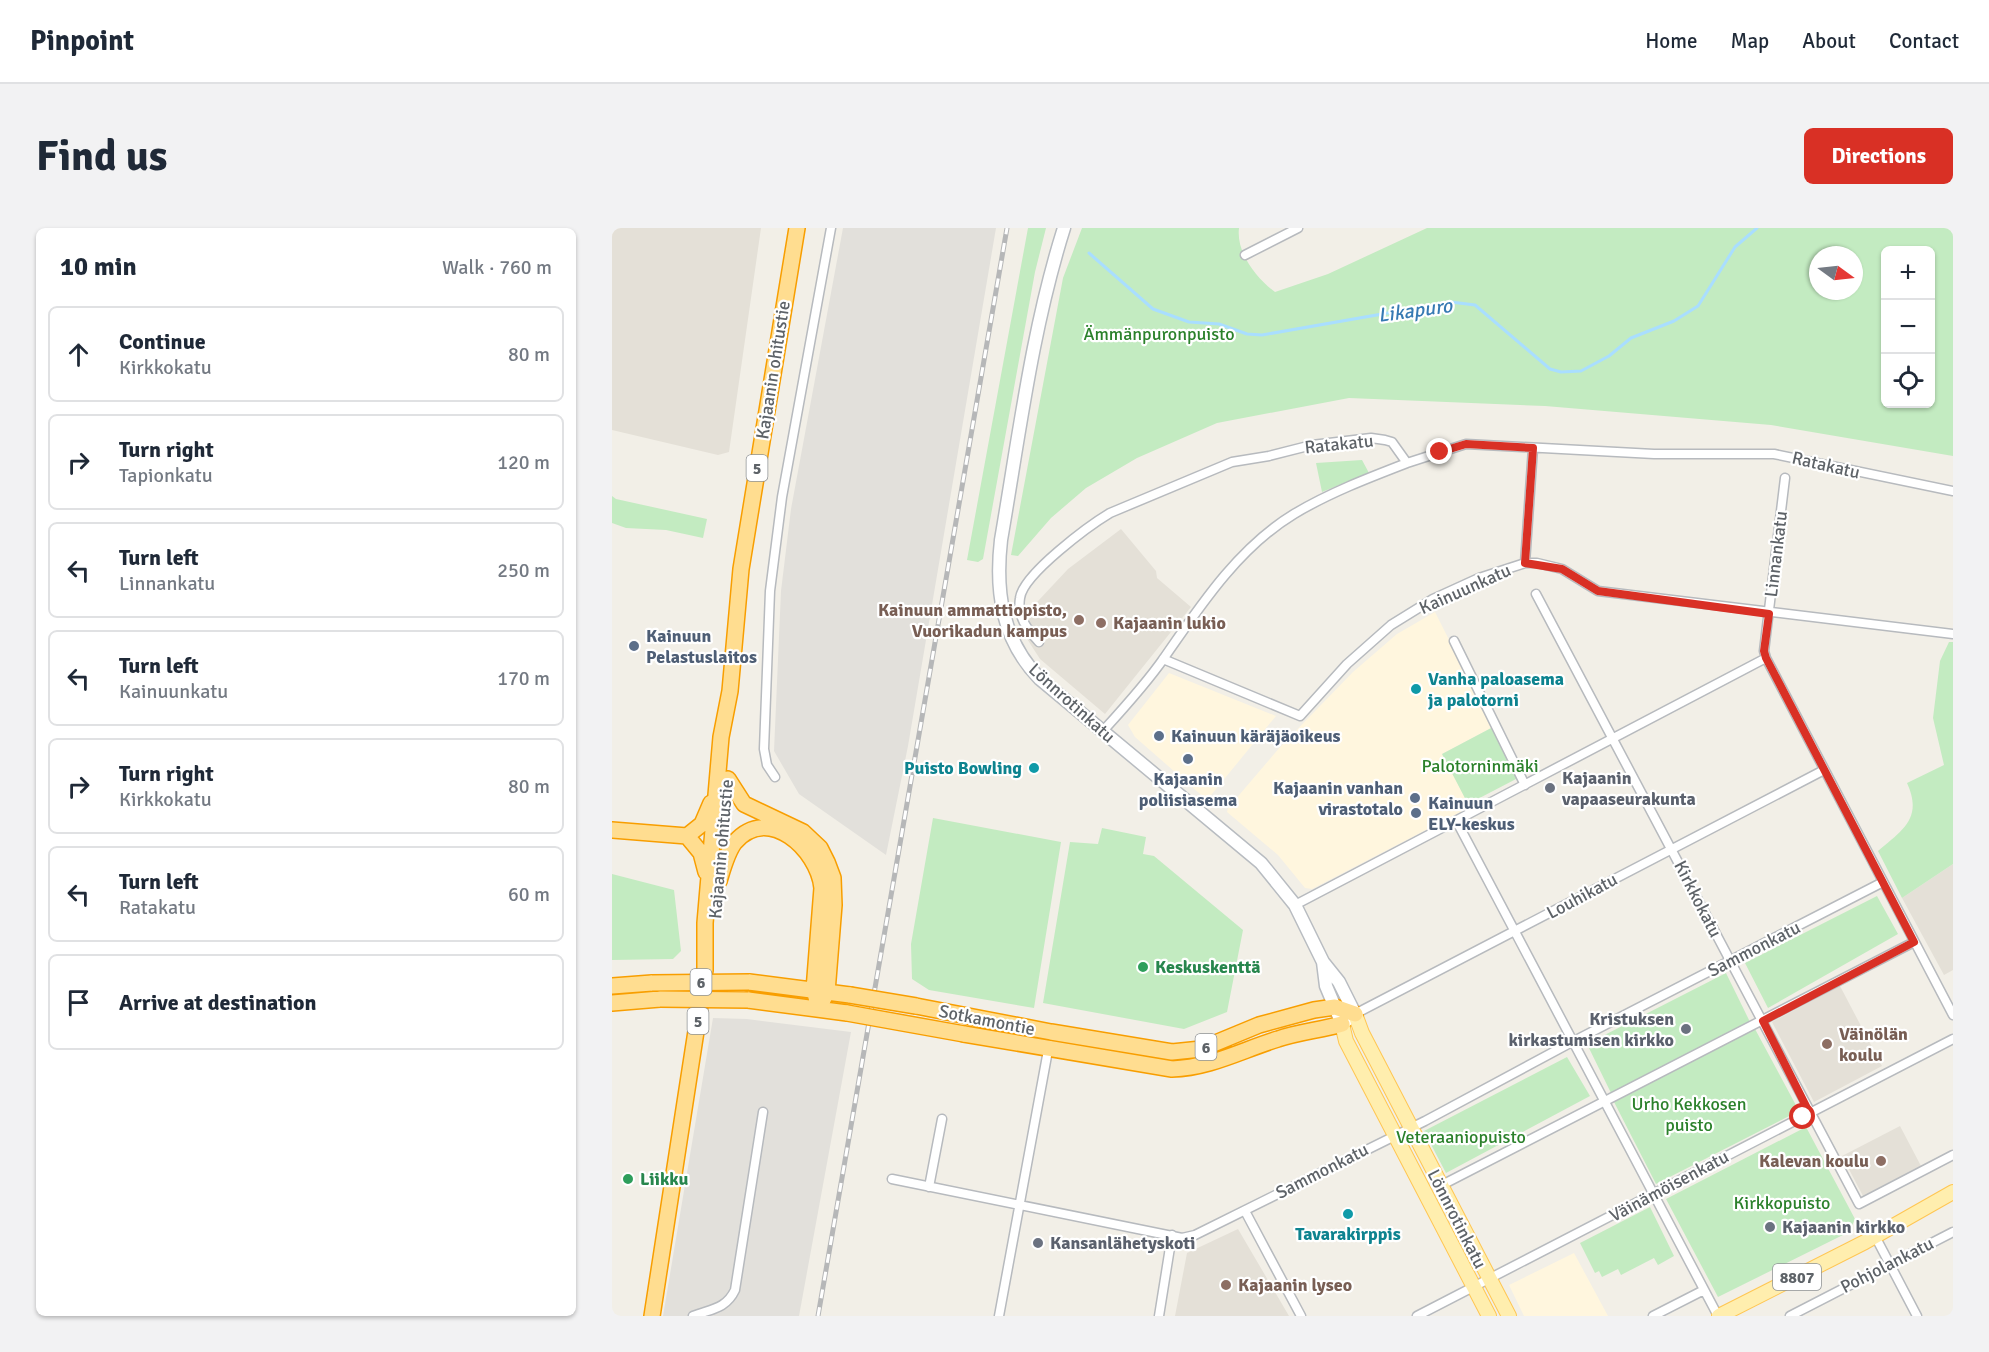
<!DOCTYPE html>
<html lang="en">
<head>
<meta charset="utf-8">
<style>
  :root { --surface:#fff; --page:#f2f2f3; --text:#1f2937; --muted:#747a83; --line:#e0e1e3; --accent:#d93025 }
  body { margin:0; font-family:Signika,sans-serif; background:var(--page); color:var(--text) }
  .controls { position:absolute; right:18px; top:18px; display:grid; overflow:hidden; border-radius:9px; box-shadow:0 2px 4px #0004 }
  .controls button { width:54px; height:54px; display:grid; place-items:center; padding:0; border:0; border-bottom:2px solid var(--line); background:var(--surface); color:var(--text); font:30px sans-serif }
  .compass { position:absolute; left:1197px; top:18px; width:54px; height:54px; border-radius:50%; background:var(--surface); box-shadow:0 2px 4px #0004; rotate:105deg }
  .stop { position:absolute; width:18px; height:18px; margin:-14px; border:4px solid #d93025; border-radius:50%; background:#fff }
  .stop.end { background:#d93025; border-color:#fff; box-shadow:0 2px 6px #0008 }
  .list { margin:0; padding:0; list-style:none }
  h2 { display:flex; justify-content:space-between; align-items:center; height:78px; margin:0; padding:0 24px; font-size:26px }
  h2 small { font-size:20px; font-weight:400; color:var(--muted) }
  .list li { display:grid; grid-template-columns:39px 1fr auto; gap:18px; align-items:center; box-sizing:border-box; height:96px; margin:0 12px 12px; padding:0 12px; border:2px solid var(--line); border-radius:9px }
  .list b { display:block; font-size:22px; white-space:nowrap }
  .list p { margin:0; font-size:20px; white-space:nowrap; color:var(--muted) }
  .list em { font-size:20px; font-style:normal; color:var(--muted) }
  .icon { flex:none; width:33px; height:33px; fill:none; stroke:currentColor; stroke-width:2; stroke-linecap:round; stroke-linejoin:round }
  .map { position:relative; flex:none; width:1341px; height:1088px; overflow:hidden; border-radius:9px }
  header { display:flex; align-items:center; gap:36px; box-sizing:border-box; height:84px; padding:0 30px; background:var(--surface); border-bottom:2px solid var(--line) }
  header strong { font-size:28px }
  nav { display:flex; gap:33px; margin-inline-start:auto; font-size:21px }
  .intro { display:flex; align-items:center; justify-content:space-between; box-sizing:border-box; height:144px; padding:0 36px }
  h1 { margin:0; font-size:42px }
  .button { padding:15px 27px; border-radius:9px; background:var(--accent); color:#fff; font-size:21px; font-weight:700 }
  main { display:flex; gap:36px; padding:0 36px }
  aside { flex:1; background:var(--surface); border-radius:9px; box-shadow:0 2px 4px #0004 }
  .map>svg:first-child { display:block }
  .commercial { fill:#fff6de }
  .industrial { fill:#e2e0db }
  .education { fill:#e4e0d7 }
  .green { fill:#c3ebc1; fill-rule:evenodd }
  .lines { fill:none; stroke-linecap:round; stroke-linejoin:round }
  .stream { stroke:#a9deff; stroke-width:3 }
  .street-casing { stroke:#b7babe; stroke-width:11 }
  .secondary-casing { stroke:#b8bcc1; stroke-width:15 }
  .primary-casing { stroke:#ffc652; stroke-width:16 }
  .highway-casing { stroke:#f89e00; stroke-width:18 }
  .street { stroke:#fff; stroke-width:8 }
  .secondary { stroke:#fff; stroke-width:12 }
  .primary { stroke:#ffeeae; stroke-width:14 }
  .highway { stroke:#ffdd90; stroke-width:15 }
  .rail-casing { stroke:#b6b7b8; stroke-width:5 }
  .rail { stroke:#fff; stroke-width:3; stroke-dasharray:9; stroke-linecap:butt }
  .highway-bridge-casing { stroke:#f89e00; stroke-width:18; stroke-linecap:butt }
  .highway-bridge { stroke:#ffdd90; stroke-width:15 }
  .route { stroke:#d93025; stroke-width:8 }
  .education-dot { fill:#8d6e63; stroke:#fff; stroke-width:2 }
  .service-dot { fill:#5c6f8a; stroke:#fff; stroke-width:2 }
  .culture-dot { fill:#0f9aa8; stroke:#fff; stroke-width:2 }
  .worship-dot { fill:#6b7280; stroke:#fff; stroke-width:2 }
  .leisure-dot { fill:#2e9e5b; stroke:#fff; stroke-width:2 }
  .labels { text-anchor:middle; stroke-width:4.5; stroke-linejoin:round; paint-order:stroke }
  .shield { fill:#fff; stroke:#8e9295; stroke-width:1.5 }
  .shield-label { font-size:16px; font-weight:bold; fill:#5e6368 }
  .park-label { font-size:18px; fill:#2b812b; stroke:#fff }
  .street-label { font-size:18px; fill:#5e6368; stroke:#fff }
  .education-label { font-size:18px; font-weight:bold; fill:#785e54; stroke:#fff; text-anchor:start }
  .service-label { font-size:18px; font-weight:bold; fill:#4e5e75; stroke:#fff; text-anchor:start }
  .culture-label { font-size:18px; font-weight:bold; fill:#0d838f; stroke:#fff; text-anchor:start }
  .worship-label { font-size:18px; font-weight:bold; fill:#5b616d; stroke:#fff; text-anchor:start }
  .leisure-label { font-size:18px; font-weight:bold; fill:#27864d; stroke:#fff; text-anchor:start }
  .water-label { font-size:20px; font-style:italic; fill:#377ab3; stroke:#fff }
</style>
</head>
<body>
<header>
<strong>Pinpoint</strong>
<nav><a>Home</a><a>Map</a><a>About</a><a>Contact</a></nav>
</header>
<div class="intro"><h1>Find us</h1><a class="button">Directions</a></div>
<main>
<aside>
<h2>10 min<small>Walk · 760 m</small></h2>
<ul class="list">
<li><svg class="icon" aria-label="ahead" viewBox="0 0 24 24"><path d="M12 20V5M6 11l6-6 6 6"/></svg><div><b>Continue</b><p>Kirkkokatu</p></div><em>80 m</em></li>
<li><svg class="icon" aria-label="right" viewBox="0 0 24 24"><path d="M7 20v-9h11M14 6l5 5-5 5"/></svg><div><b>Turn right</b><p>Tapionkatu</p></div><em>120 m</em></li>
<li><svg class="icon" aria-label="left" viewBox="0 0 24 24"><path d="M17 20v-9H6M10 6l-5 5 5 5"/></svg><div><b>Turn left</b><p>Linnankatu</p></div><em>250 m</em></li>
<li><svg class="icon" aria-label="left" viewBox="0 0 24 24"><path d="M17 20v-9H6M10 6l-5 5 5 5"/></svg><div><b>Turn left</b><p>Kainuunkatu</p></div><em>170 m</em></li>
<li><svg class="icon" aria-label="right" viewBox="0 0 24 24"><path d="M7 20v-9h11M14 6l5 5-5 5"/></svg><div><b>Turn right</b><p>Kirkkokatu</p></div><em>80 m</em></li>
<li><svg class="icon" aria-label="left" viewBox="0 0 24 24"><path d="M17 20v-9H6M10 6l-5 5 5 5"/></svg><div><b>Turn left</b><p>Ratakatu</p></div><em>60 m</em></li>
<li><svg class="icon" aria-label="arrive" viewBox="0 0 24 24"><path d="M6 21V4h12l-3 4 3 4H6"/></svg><div><b>Arrive at destination</b></div></li>
</ul>
</aside>
<div class="map">
<svg width="1341" height="1088" viewBox="0 0 1341 1088">
  <rect width="100%" height="100%" fill="#f2efe7"/>
  <!-- commercial -->
  <path class="commercial" d="M823 384 881 499 830 526 858 579 700 661 693 660 666 627 615 584 616 580 669 518 741 444 785 406Z
    M557 445 664 488 595 572 523 509 516 497Z
    M962 1025 996 1088H912L897 1057Z"/>
  <!-- industrial -->
  <path class="industrial" d="M231 0H384L296 518 274 627 187 566 162 523 169 363 179 281Z
    M101 790 135 791 239 804 187 1088H51Z"/>
  <!-- education -->
  <path class="education" d="M0 0H149L117 224 106 227 0 202Z
    M509 301 544 343 545 350 579 379 493 486 428 431 410 403 412 388 456 341Z
    M1341 636V742L1332 747 1290 670Z
    M1228 758 1270 838 1202 874 1160 794Z
    M1288 898 1309 938 1251 968 1230 928Z
    M626 1001 677 1088H563L575 1025Z"/>
  <!-- green -->
  <path class="green" d="M416 0H434L423 44 371 331 366 334 355 332Z
    M470 0H627C624 24 644 50 663 64L716 46 815 0H1341V228L1159 197 933 178 737 170 605 195 525 230 474 260 439 290 406 328 399 327 451 50ZM1274 22H1318V176H1274ZM1206 27H1242V63H1206Z
    M750 232 757 245 710 264 704 235Z
    M0 268 4 271 95 291 91 310 54 302 14 300 0 295Z
    M1337 414H1341V636L1290 670 1266 623C1291 602 1311 590 1295 555L1332 537 1321 490 1328 433Z
    M881 499 906 550 856 576 830 526Z
    M321 590 449 614 422 780 317 762 300 751 299 716Z
    M490 600 534 609 531 626 542 628 631 702 615 784 572 801 431 775 458 614 486 616Z
    M0 646 62 662 69 723 61 731 0 732Z
    M1265 668 1286 706 1156 780 1133 735Z
    M1114 745 1138 794 999 865 975 816Z
    M1143 801 1187 883 1044 956 1001 872Z
    M955 829 978 868 834 945 812 903Z
    M1194 899 1243 991 1237 1004 1106 1069 1054 971Z
    M1038 979 1062 1028 1046 1037 1042 1030 1009 1047 1006 1041 990 1049 987 1043 983 1045 968 1015Z"/>
  <g class="lines">
    <!-- stream -->
    <path class="stream" d="M477 25 541 81 577 94 607 96 635 106 650 107 839 74 863 77 938 141 949 144 969 143 997 128 1019 110 1062 93 1086 78 1123 19 1145 0"/>
    <defs>
      <path id="street" d="M633 27 686 0
        M1173 250 1152 423 1154 430 1341 787
        M913 335 921 220
        M924 366 1247 976 1341 927
        M842 413 913 557
        M427 414C415 401 405 389 408 370 411 346 478 297 498 285L620 234 657 228 700 217 759 210 773 212 780 214 795 235 854 216 1042 226H1162L1341 263
        M551 431 688 488 735 436 779 397 821 371 867 350 913 335H925L950 341 986 363 1341 406
        M490 504C511 481 534 456 552 430 588 378 626 320 682 286 717 265 756 250 795 235
        M163 549 155 537 152 521 158 363 170 269 219 0
        M845 594 1106 1088
        M683 677 1154 430
        M743 786 1212 542
        M280 951 570 1010 583 1007 813 893 960 814 1271 654
        M828 958 1302 714
        M317 959 330 891
        M633 983 689 1088
        M1263 1008 1305 1088
        M81 1088C99 1081 114 1081 123 1062L151 884
        M387 1088 437 817
        M547 1088 560 1007
        M805 1088 1341 811
        M1041 1088 1092 1062
        M1178 1088 1341 1004"/>
      <path id="secondary" d="M452 0C420 101 407 208 389 312 383 364 390 412 428 451L649 635 683 677 711 734 727 754 743 786 730 796 714 758 711 734"/>
      <path id="primary" d="M743 786 750 805 897 1088
        M730 796 734 813 877 1088
        M1107 1088 1253 1014 1341 964"/>
      <path id="highway" d="M116 551 132 576 191 604 208 620 215 634 221 650 222 677 215 764 207 780
        M0 602 75 608 89 625 94 644
        M75 608 90 596 99 575
        M107 653C111 640 115 624 123 614 156 576 206 621 210 660L202 762 207 780
        M93 743V695L109 509 118 463 129 341 185 0
        M137 754 238 767
        M0 758 40 755
        M136 772 235 785
        M0 775 48 771
        M304 778 439 804 560 824 589 821 647 797 702 782 723 779 743 786
        M352 806 560 841C598 840 630 822 666 811 687 804 709 802 730 796
        M40 1088 91 758"/>
    </defs>
    <!-- street casing -->
    <use href="#street" class="street-casing"/>
    <!-- secondary casing -->
    <use href="#secondary" class="secondary-casing"/>
    <!-- primary casing -->
    <use href="#primary" class="primary-casing"/>
    <!-- highway casing -->
    <use href="#highway" class="highway-casing"/>
    <!-- street -->
    <use href="#street" class="street"/>
    <!-- secondary -->
    <use href="#secondary" class="secondary"/>
    <!-- primary -->
    <use href="#primary" class="primary"/>
    <!-- highway -->
    <use href="#highway" class="highway"/>
    <defs>
      <path id="rail" d="M206 1088 395 0"/>
    </defs>
    <!-- rail casing -->
    <use href="#rail" class="rail-casing"/>
    <!-- rail -->
    <use href="#rail" class="rail"/>
    <defs>
      <path id="highway-bridge" d="M40 755 137 754
        M238 767 304 778
        M48 771 136 772
        M235 785 352 806"/>
    </defs>
    <!-- highway-bridge casing -->
    <use href="#highway-bridge" class="highway-bridge-casing"/>
    <!-- highway-bridge -->
    <use href="#highway-bridge" class="highway-bridge"/>
  </g>
  <g class="lines">
    <!-- route -->
    <path class="route" d="M828 224 854 216 921 220 913 335 950 341 986 363 1157 386 1152 423 1154 430 1302 714 1151 793 1198 886 1191 889"/>
  </g>
  <!-- markers -->
  <g class="education-dot">
    <circle cx="467" cy="392" r="6"/>
    <circle cx="489" cy="395" r="6"/>
    <circle cx="1215" cy="816" r="6"/>
    <circle cx="1269" cy="933" r="6"/>
    <circle cx="614" cy="1057" r="6"/>
  </g>
  <g class="service-dot">
    <circle cx="22" cy="418" r="6"/>
    <circle cx="547" cy="508" r="6"/>
    <circle cx="576" cy="531" r="6"/>
    <circle cx="803" cy="570" r="6"/>
    <circle cx="804" cy="585" r="6"/>
  </g>
  <g class="culture-dot">
    <circle cx="804" cy="461" r="6"/>
    <circle cx="422" cy="540" r="6"/>
    <circle cx="736" cy="986" r="6"/>
  </g>
  <g class="worship-dot">
    <circle cx="938" cy="560" r="6"/>
    <circle cx="1074" cy="801" r="6"/>
    <circle cx="1158" cy="999" r="6"/>
    <circle cx="426" cy="1015" r="6"/>
  </g>
  <g class="leisure-dot">
    <circle cx="531" cy="739" r="6"/>
    <circle cx="16" cy="951" r="6"/>
  </g>
  <g class="labels">
    <!-- shield labels -->
    <g class="shield">
      <rect x="134.5" y="227" width="21" height="26" rx="4.5"/>
      <rect x="78.5" y="741" width="21" height="26" rx="4.5"/>
      <rect x="75.5" y="780" width="21" height="26" rx="4.5"/>
      <rect x="583.5" y="806" width="21" height="26" rx="4.5"/>
      <rect x="1161" y="1036" width="48" height="26" rx="4.5"/>
    </g>
    <g class="shield-label">
      <text x="145" y="246">5</text>
      <text x="89" y="760">6</text>
      <text x="86" y="799">5</text>
      <text x="594" y="825">6</text>
      <text x="1185" y="1055">8807</text>
    </g>
    <!-- park labels -->
    <g class="park-label">
      <text x="547" y="112">Ämmänpuronpuisto</text>
      <text x="868" y="544">Palotorninmäki</text>
      <text x="1077" y="882">Urho Kekkosen<tspan x="1077" dy="21">puisto</tspan></text>
      <text x="849" y="915">Veteraaniopuisto</text>
      <text x="1170" y="981">Kirkkopuisto</text>
    </g>
    <!-- street labels -->
    <g class="street-label">
      <text transform="translate(161 142) rotate(-81)" y="6">Kajaanin ohitustie</text>
      <text transform="translate(727 216) rotate(-6)" y="6">Ratakatu</text>
      <text transform="translate(1214 237) rotate(13)" y="6">Ratakatu</text>
      <text transform="translate(1164 326) rotate(-83)" y="6">Linnankatu</text>
      <text transform="translate(853 361) rotate(-24)" y="6">Kainuunkatu</text>
      <text transform="translate(460 475) rotate(42)" y="6">Lönnrotinkatu</text>
      <text transform="translate(109 621) rotate(-85)" y="6">Kajaanin ohitustie</text>
      <text transform="translate(970 668) rotate(-28)" y="6">Louhikatu</text>
      <text transform="translate(1086 671) rotate(63)" y="6">Kirkkokatu</text>
      <text transform="translate(1142 721) rotate(-27)" y="6">Sammonkatu</text>
      <text transform="translate(375 792) rotate(11)" y="6">Sotkamontie</text>
      <text transform="translate(710 943) rotate(-27)" y="6">Sammonkatu</text>
      <text transform="translate(1057 958) rotate(-28)" y="6">Väinämöisenkatu</text>
      <text transform="translate(845 991) rotate(63)" y="6">Lönnrotinkatu</text>
      <text transform="translate(1275 1037) rotate(-27)" y="6">Pohjolankatu</text>
    </g>
    <!-- education labels -->
    <g class="education-label">
      <text x="455" y="388" text-anchor="end">Kainuun ammattiopisto,<tspan x="455" dy="21">Vuorikadun kampus</tspan></text>
      <text x="501" y="401">Kajaanin lukio</text>
      <text x="1227" y="812">Väinölän<tspan x="1227" dy="21">koulu</tspan></text>
      <text x="1257" y="939" text-anchor="end">Kalevan koulu</text>
      <text x="626" y="1063">Kajaanin lyseo</text>
    </g>
    <!-- service labels -->
    <g class="service-label">
      <text x="34" y="414">Kainuun<tspan x="34" dy="21">Pelastuslaitos</tspan></text>
      <text x="559" y="514">Kainuun käräjäoikeus</text>
      <text x="576" y="557" text-anchor="middle">Kajaanin<tspan x="576" dy="21">poliisiasema</tspan></text>
      <text x="791" y="566" text-anchor="end">Kajaanin vanhan<tspan x="791" dy="21">virastotalo</tspan></text>
      <text x="816" y="581">Kainuun<tspan x="816" dy="21">ELY-keskus</tspan></text>
    </g>
    <!-- culture labels -->
    <g class="culture-label">
      <text x="816" y="457">Vanha paloasema<tspan x="816" dy="21">ja palotorni</tspan></text>
      <text x="410" y="546" text-anchor="end">Puisto Bowling</text>
      <text x="736" y="1012" text-anchor="middle">Tavarakirppis</text>
    </g>
    <!-- worship labels -->
    <g class="worship-label">
      <text x="950" y="556">Kajaanin<tspan x="950" dy="21">vapaaseurakunta</tspan></text>
      <text x="1062" y="797" text-anchor="end">Kristuksen<tspan x="1062" dy="21">kirkastumisen kirkko</tspan></text>
      <text x="1170" y="1005">Kajaanin kirkko</text>
      <text x="438" y="1021">Kansanlähetyskoti</text>
    </g>
    <!-- leisure labels -->
    <g class="leisure-label">
      <text x="543" y="745">Keskuskenttä</text>
      <text x="28" y="957">Liikku</text>
    </g>
    <!-- water labels -->
    <g class="water-label">
      <text transform="translate(803 82) rotate(-8)" y="7">Likapuro</text>
    </g>
  </g>
</svg>
<div class="controls">
<button>+</button>
<button>−</button>
<button><svg class="icon" aria-label="locate" viewBox="0 0 24 24"><circle cx="12" cy="12" r="6"/><path d="M12 2v4M12 18v4M2 12h4M18 12h4"/></svg></button>
</div>
<svg class="compass" viewBox="-18 -18 36 36"><path d="M0-13l5 13h-10z" fill="#e53935"/><path d="M0 13l5-13h-10z" fill="#747a83"/></svg>
<div class="stop" style="left:1191px;top:889px"></div>
<div class="stop end" style="left:828px;top:224px"></div>
</div>
</main>
</body>
</html>
